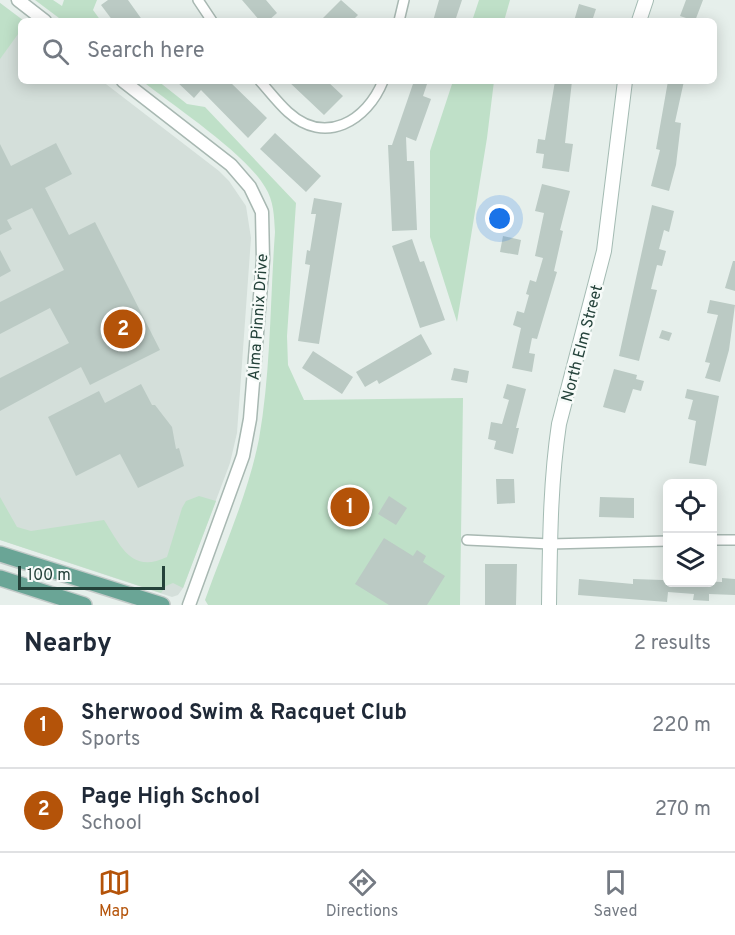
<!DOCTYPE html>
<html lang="en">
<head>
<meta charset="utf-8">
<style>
  :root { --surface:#fff; --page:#f6f6f7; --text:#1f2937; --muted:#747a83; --line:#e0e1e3; --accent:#b45309 }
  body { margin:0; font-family:Overpass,sans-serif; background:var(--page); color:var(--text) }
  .controls { position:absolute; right:18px; bottom:18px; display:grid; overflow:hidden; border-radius:9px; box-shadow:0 3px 15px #0003 }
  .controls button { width:54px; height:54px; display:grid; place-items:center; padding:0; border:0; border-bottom:2px solid var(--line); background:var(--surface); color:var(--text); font:30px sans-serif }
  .scale { position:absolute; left:18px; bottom:15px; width:147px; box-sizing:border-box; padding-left:6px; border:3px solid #24423a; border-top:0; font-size:16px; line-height:21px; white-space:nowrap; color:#24423a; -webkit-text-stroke:4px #f7fbf9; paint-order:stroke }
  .you { position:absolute; left:500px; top:219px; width:21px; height:21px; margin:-15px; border:4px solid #fff; border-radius:50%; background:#1a73e8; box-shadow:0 0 0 9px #1a73e833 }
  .badge { display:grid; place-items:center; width:39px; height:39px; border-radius:50%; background:var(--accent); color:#fff; font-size:20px; font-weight:700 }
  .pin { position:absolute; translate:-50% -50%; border:3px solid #fff; box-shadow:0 2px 6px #0006 }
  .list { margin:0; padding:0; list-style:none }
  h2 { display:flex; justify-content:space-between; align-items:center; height:78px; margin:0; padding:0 24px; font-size:26px }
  h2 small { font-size:20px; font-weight:400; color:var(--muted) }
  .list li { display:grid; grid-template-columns:39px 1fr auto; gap:18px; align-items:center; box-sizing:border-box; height:84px; padding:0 24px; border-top:2px solid var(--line) }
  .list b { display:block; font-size:22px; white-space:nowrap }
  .list p { margin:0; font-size:20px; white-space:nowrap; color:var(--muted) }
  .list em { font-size:20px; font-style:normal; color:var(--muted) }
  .icon { flex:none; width:33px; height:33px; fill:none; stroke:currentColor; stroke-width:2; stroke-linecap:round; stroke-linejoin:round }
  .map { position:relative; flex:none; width:735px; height:605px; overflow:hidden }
  .search { position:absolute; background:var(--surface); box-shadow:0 3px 15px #0003; left:18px; right:18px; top:18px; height:66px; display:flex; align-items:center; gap:15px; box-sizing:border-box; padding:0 21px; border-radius:9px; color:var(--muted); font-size:22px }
  .sheet { height:246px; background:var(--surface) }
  nav { display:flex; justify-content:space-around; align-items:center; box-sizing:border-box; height:84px; border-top:2px solid var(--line); background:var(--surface); font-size:16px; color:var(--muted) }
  nav a { display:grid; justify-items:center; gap:3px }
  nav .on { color:var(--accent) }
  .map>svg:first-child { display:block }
  .built { fill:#d4dfda }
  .green { fill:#bfe0c8 }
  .building { fill:#bbcac4 }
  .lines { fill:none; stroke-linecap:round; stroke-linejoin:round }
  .minor-casing { stroke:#a8b8b2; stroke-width:12 }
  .tertiary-casing { stroke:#a8b8b2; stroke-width:15 }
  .secondary-casing { stroke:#a4bbb3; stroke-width:16 }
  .primary-casing { stroke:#c2cac8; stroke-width:18 }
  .minor { stroke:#fff; stroke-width:9 }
  .tertiary { stroke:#fff; stroke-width:12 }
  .secondary { stroke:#fff; stroke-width:14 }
  .primary { stroke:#6aa596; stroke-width:15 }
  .labels { text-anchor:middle; stroke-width:5; stroke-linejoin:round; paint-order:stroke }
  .street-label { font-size:16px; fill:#24423a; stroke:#f7fbf9 }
</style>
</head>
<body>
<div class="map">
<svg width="735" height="605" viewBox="0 0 735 605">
  <rect width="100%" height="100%" fill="#e6efeb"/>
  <!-- built -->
  <path class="built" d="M0 3 24 21H21V81H102L219 171 229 181 246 206 251 238 237 433 230 463 183 588 178 595 172 597 0 540Z"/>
  <!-- green -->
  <path class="green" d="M35 0H53L62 6 64 0H97L93 10 101 21H63Z
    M479 0H510L504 21H472Z
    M0 3 24 21H21V30L0 59Z
    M142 81H158L187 104 205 107 296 203 287 336 288 365 304 400 463 398 460 605H208L205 600C224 547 248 494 259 439 271 371 270 300 275 232 274 216 274 201 265 187 246 154 174 106 142 81Z
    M453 81H494L487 138 457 322 430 237V151Z
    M199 496 216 501 183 588 173 583 166 586 161 593 0 540V497L17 527 31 531 104 520C121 546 131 574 167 557L182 508 186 501Z"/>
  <!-- building -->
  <path class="building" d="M108 0H128L143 21H113L101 5Z
    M242 0H266L277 13 268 21H260Z
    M341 0 358 15 352 21H320Z
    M439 0H462L455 21H433Z
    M686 0H703L695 21 680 16Z
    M579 4 596 9 592 21H574Z
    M176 81H229L267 118 248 138 201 90 194 98Z
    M288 81H327L343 96 324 115Z
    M414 81H428L423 96 431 99 416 141 406 137 407 161H414L417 230 392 231 388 145H392Z
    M555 81H572L565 143 573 144 569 172 542 168 544 154 536 153 538 139 545 140Z
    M668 81H684L675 122 681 123 676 165 669 191 651 186 660 150 656 149Z
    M275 133 321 176 306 192 260 149Z
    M56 143 72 174 45 188 69 235 95 222 160 350 90 385 81 367 0 411V378L69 343 50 308 0 334V302L64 270 32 208 7 220 12 229 0 235V144L11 166Z
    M542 184 570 191 560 230 563 231 554 271 557 272 537 339 532 338 529 353 535 354 532 372 512 368 521 328 513 325 517 311 524 313 529 295 526 294 530 280 536 282 543 258 535 256 544 213 535 211Z
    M314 198 342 203 319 344 298 341 310 265 305 264 307 250 310 251 316 214H311Z
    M652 205 674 211 669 232 664 230 659 249 666 251 662 266 657 265 651 289 657 290 639 361 619 356Z
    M503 236 521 240 518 255 500 252Z
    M412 239 420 262 424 261 445 320 420 328 392 246Z
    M0 250 11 271 0 277Z
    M733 261H735V291L725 288Z
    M710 300 735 305 729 350 720 382 705 378 710 363 705 362 718 315 707 313Z
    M662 330 672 333 669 341 659 338Z
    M421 334 432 354 379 384 377 380 365 387 356 372Z
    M313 351 353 377 342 394 302 368Z
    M454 368 469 371 467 383 451 380Z
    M614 369 637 375 636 379 644 381 641 391 633 389 625 413 603 407Z
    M141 384 152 405H155L172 427 176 449 179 448 184 466 138 488 120 454 76 476 48 417 99 391 105 403Z
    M507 384 526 389 516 428H519L513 454 494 449 496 441 488 439 491 422 502 424 509 400 503 398Z
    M687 389 719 396 706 466 689 463 696 421 688 419 693 400 685 398Z
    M496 479H514L515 503 497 504Z
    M389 496 407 508 396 525 378 514Z
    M600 497 634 498V518L599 517Z
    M384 538 413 556 417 550 426 556 423 562 445 576 427 605H389L355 584Z
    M485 564H517L516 605H485Z
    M722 578 735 579V595L709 594V601L693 600 694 594 668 592 667 602 578 595 579 579 633 584V579L722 582Z"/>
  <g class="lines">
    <defs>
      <path id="minor" d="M198 0 212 21
        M399 21 404 0
        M260 81C269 91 278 103 288 112 325 146 367 121 383 81
        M467 540 550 544 668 541
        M712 540H735"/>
      <path id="tertiary" d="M18 0 45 21
        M123 81 231 165 250 187 262 212 263 260 250 419 243 456 189 605"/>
      <path id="secondary" d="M639 21 646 0
        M549 605C550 544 550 484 559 424L604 251 625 81"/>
      <path id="primary" d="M0 554 162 605
        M0 578 84 605"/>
    </defs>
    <!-- minor casing -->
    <use href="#minor" class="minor-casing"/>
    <!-- tertiary casing -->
    <use href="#tertiary" class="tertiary-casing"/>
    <!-- secondary casing -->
    <use href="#secondary" class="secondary-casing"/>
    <!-- primary casing -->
    <use href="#primary" class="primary-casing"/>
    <!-- minor -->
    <use href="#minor" class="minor"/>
    <!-- tertiary -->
    <use href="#tertiary" class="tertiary"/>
    <!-- secondary -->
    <use href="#secondary" class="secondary"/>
    <!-- primary -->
    <use href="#primary" class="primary"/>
  </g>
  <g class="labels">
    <!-- street labels -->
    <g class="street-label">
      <text transform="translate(257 317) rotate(-86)" y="6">Alma Pinnix Drive</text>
      <text transform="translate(581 343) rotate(-75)" y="6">North Elm Street</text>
    </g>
  </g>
</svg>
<div class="controls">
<button><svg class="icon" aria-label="locate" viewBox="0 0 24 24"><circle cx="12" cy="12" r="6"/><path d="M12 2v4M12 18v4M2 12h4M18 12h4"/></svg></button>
<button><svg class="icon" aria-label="layers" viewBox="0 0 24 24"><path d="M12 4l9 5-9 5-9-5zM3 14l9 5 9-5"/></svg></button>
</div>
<div class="scale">100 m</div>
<div class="you"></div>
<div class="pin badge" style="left:350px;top:507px">1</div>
<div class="pin badge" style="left:123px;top:329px">2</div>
<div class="search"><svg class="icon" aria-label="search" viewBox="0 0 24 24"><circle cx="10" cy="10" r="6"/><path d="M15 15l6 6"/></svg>Search here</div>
</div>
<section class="sheet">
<h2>Nearby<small>2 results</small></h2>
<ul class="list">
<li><span class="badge">1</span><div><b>Sherwood Swim &amp; Racquet Club</b><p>Sports</p></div><em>220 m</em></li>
<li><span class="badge">2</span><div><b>Page High School</b><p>School</p></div><em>270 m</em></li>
</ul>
</section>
<nav>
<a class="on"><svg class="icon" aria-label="map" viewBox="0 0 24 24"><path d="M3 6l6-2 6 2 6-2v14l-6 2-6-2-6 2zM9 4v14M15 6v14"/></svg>Map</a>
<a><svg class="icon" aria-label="directions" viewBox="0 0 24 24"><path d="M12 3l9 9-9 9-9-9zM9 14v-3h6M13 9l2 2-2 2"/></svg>Directions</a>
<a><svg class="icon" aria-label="saved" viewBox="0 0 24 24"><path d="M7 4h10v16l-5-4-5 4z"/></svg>Saved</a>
</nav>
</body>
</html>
